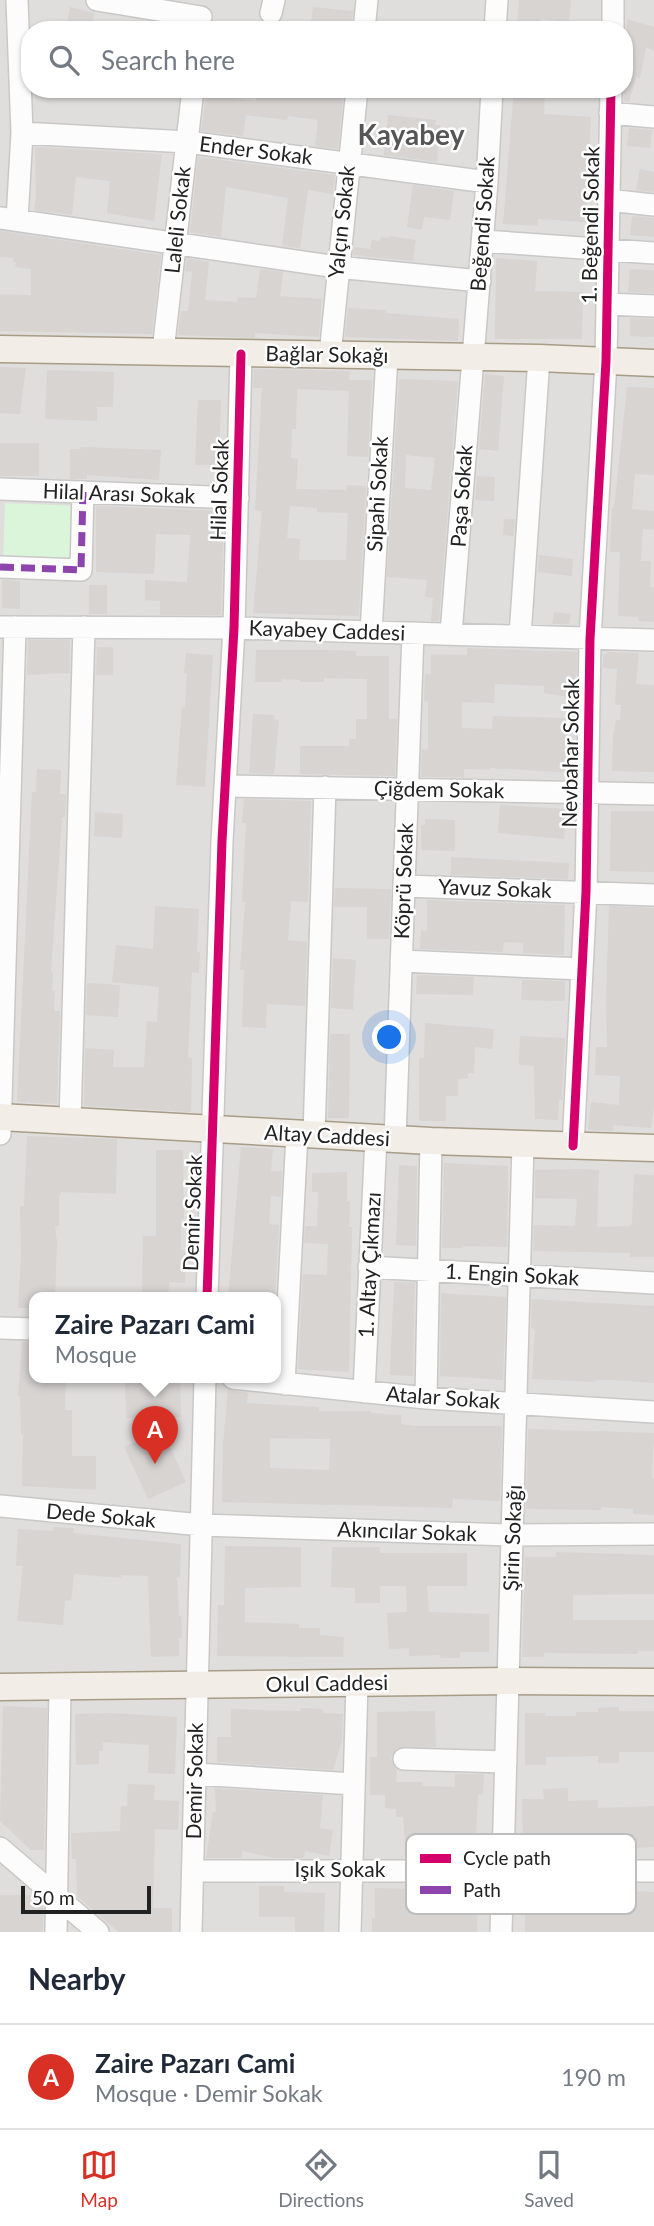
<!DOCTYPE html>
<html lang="en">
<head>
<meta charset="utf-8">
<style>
  :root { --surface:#fff; --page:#f6f6f7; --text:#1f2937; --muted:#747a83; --line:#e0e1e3; --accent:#d93025 }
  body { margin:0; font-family:Lato,sans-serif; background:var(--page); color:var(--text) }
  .scale { position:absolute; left:21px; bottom:18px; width:130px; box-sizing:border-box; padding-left:7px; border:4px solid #222; border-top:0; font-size:19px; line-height:24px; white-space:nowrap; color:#222; -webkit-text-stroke:5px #fff; paint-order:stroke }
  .you { position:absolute; left:390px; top:1038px; width:24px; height:24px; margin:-18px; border:5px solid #fff; border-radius:50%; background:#1a73e8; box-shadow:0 0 0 10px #1a73e833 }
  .badge { display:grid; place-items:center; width:46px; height:46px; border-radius:50%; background:var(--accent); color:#fff; font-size:23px; font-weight:700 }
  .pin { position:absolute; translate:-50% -58px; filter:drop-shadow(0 2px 4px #0008) }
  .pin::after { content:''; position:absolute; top:37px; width:24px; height:21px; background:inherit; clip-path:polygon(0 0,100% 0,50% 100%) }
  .popup { position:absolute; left:29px; top:1292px; width:252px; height:91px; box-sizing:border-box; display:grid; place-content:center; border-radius:14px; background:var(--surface); filter:drop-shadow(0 2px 5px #0005); font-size:23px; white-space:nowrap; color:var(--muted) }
  .popup b { font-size:26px; color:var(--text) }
  .popup::after { content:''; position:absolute; left:50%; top:100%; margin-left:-14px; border:14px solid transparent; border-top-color:var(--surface) }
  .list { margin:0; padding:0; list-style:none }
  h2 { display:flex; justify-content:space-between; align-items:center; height:91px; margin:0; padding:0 28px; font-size:30px }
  h2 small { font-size:23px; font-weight:400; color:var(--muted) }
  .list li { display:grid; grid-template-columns:46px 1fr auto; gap:21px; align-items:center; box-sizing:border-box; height:105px; padding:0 28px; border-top:2px solid var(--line) }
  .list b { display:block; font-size:26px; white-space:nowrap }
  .list p { margin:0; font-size:23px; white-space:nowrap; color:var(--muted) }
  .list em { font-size:23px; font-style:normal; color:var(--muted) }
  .icon { flex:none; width:38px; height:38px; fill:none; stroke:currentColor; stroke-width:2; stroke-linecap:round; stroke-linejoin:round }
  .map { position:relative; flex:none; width:654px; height:1932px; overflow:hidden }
  .search { position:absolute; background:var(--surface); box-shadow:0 2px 5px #0004; left:21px; right:21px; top:21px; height:77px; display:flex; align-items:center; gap:18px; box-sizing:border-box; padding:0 24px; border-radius:28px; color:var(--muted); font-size:26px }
  .sheet { height:196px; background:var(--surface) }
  nav { display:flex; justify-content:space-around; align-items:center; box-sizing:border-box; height:98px; border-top:2px solid var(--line); background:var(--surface); font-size:19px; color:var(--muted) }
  nav a { display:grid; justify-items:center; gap:4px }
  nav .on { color:var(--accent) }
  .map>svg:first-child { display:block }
  .residential { fill:#dfdedc; fill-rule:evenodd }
  .park { fill:#daf5da }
  .building { fill:#d7d4d2; fill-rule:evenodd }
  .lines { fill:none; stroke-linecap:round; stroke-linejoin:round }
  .minor-casing { stroke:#c9c8c7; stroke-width:24 }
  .major-casing { stroke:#a79c86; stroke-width:29 }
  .minor { stroke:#fdfcfc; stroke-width:21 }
  .major { stroke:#f3ede7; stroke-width:26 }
  .quiet { stroke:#8e44ad; stroke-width:7; stroke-dasharray:14 7; stroke-linecap:butt }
  .cycleway-casing { stroke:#fff; stroke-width:13 }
  .cycleway { stroke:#d6006c; stroke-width:9 }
  .labels { text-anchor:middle; stroke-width:5; stroke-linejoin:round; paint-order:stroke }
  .street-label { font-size:21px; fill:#222; stroke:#fff }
  .district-label { font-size:28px; font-weight:bold; fill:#555; stroke:#fff }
  .key { fill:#fff; stroke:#bdbdbd; stroke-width:2 }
  .key-label { font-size:19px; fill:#222 }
</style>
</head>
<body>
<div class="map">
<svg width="654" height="1932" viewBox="0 0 654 1932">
  <rect width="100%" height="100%" fill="#f0eeeb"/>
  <!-- residential -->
  <path class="residential" d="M0 0H654V1932H0ZM30 30H624V89H30ZM34 1298H276V1378H34Z"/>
  <!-- park -->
  <path class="park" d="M5 503 79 506 77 564 3 562Z"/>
  <!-- building -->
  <path class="building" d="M519 0H571L569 22 540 19 539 26 517 24Z
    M70 7 94 13 91 30H66Z
    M313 7 353 11 351 30H310Z
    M627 19 654 27V51L646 47 640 78 636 77 629 102 624 101Z
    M258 89 317 95 318 89H344L338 149 315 146 318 120 288 116 287 120 246 115 243 136 201 131 206 94 256 101Z
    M514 89H545L544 114 591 117 586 222 538 219V226L503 224Z
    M388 115 436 120 435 125H440L437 162 384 155Z
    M629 128 652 130 650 148 627 146Z
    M35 147 162 154 154 221 107 213 110 181 76 177 72 215 34 210 36 196Z
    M198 157 335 175 333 194 308 190 300 248 282 246 288 198 226 187 221 237 190 232Z
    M640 169 654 172V192L636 190Z
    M413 185 454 191 450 220 424 217 422 230 407 227Z
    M632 216 654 218V237L630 235Z
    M0 231 161 255 152 334 0 331V294L31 295V269L15 267 16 262H13V258L0 257Z
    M389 236 416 240 413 261 353 255 354 247 370 249 372 240 380 241 381 237 389 238Z
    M187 258 209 262 205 300 237 302 238 297 256 298 260 269 283 272 280 296 322 299 319 337 255 333V338L178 335 181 311H188L192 272 185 271Z
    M496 258 537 261 535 291 583 292 582 339H495Z
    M630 269 654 270V293L628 292Z
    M348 308 386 310V313L459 319 458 341 345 337Z
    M630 318 654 319V337L630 336Z
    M0 367 26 368 20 414 0 413Z
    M254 369 350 371 349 380H372L368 457 347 456 349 385V391L297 389 296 429H292L291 458 298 459 296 489 346 490 347 485 366 486 359 616 253 613 262 511 255 510 262 388H253ZM290 506 317 508V512L348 513 346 560H299L300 539 287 538Z
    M47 370 114 372 113 407H97V421L45 419Z
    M485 374 504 376 498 451 479 449Z
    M399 379 458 381 439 621H431L433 598 425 597 427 580 387 577ZM406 455 435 458 431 490 405 488Z
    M627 387 654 388V475L635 474 632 509 654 511V530L643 529 641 561H651L650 587H654V622L638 621V617L618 616 620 552H610L612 508H614Z
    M198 400H221L219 465H195Z
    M0 443H39V476H0Z
    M81 447 161 450 159 480 87 475V479H70V449H81Z
    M477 476 495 477 494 501 475 500Z
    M96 506 224 511 221 615H160V601L145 600V580L187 582 190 535 156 534 154 574 96 572Z
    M504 519H515L514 536 503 535Z
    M539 555 573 559 572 576 538 572Z
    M2 580 20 581V609L2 608Z
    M89 585H107V614H89Z
    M554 612 571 614 569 624H552Z
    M28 640H70V673L27 675Z
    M97 647H113V675H96Z
    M467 648 577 652 576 695H569V697L544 693V686L495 684 494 703 462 702V728L492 729 493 716 568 718 566 743H571V752L575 753V773L490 768 489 770 464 769V777H421L422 749 428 750V702L424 701 425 674H431V654L467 655Z
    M256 650H330L356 651V656H389V719H397L395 776 300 774V746H349V739H356V719H367V679L324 678V682H300V680L282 679V682H255Z
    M607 652 639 653 636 684 654 685V772L612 771 613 735 616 720H620L621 705H615L617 669 603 668V654H607Z
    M186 653 213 655 205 787 176 785 182 707 185 708 187 674 184 673Z
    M253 714 275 715 274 719 279 720 274 774 249 773Z
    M37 769 61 770 60 794H66L65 817H62L51 971 53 972 52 991H55L54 1011H60L57 1104 17 1102 32 792H36Z
    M244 799 311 801 308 902 291 901 288 940 307 942 305 1006 267 1004 266 1028 242 1027 244 970H240L245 902H242L246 823H242Z
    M500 805 566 809 564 839 498 833Z
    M611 811H654V872L610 871Z
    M95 812 123 814 122 838 94 836Z
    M425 819 455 820V851L421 850V825H425Z
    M451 857 569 863 568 879 451 875Z
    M335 888 391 889 389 939H367V907H334Z
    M427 900 565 905 564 955 523 953V943L504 942 503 952 420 949 421 930 427 931Z
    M155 906 199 909 197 952H200L199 973 192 972 188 1057 192 1058 191 1112 84 1106 85 1048 114 1050 113 1067H144L147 1021 157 1022 159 987 112 982 116 945 153 949Z
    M609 906 654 908V1104L651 1128 613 1125V1131L588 1130 591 1102 619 1105 620 1076 595 1075 596 1047H607L606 1003Z
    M333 958 356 960 353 1010 331 1008Z
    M417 975 474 977 473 995 416 994Z
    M522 980 565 981V1001L521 1000Z
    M87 983 120 985 118 1017 86 1015Z
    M425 1023 494 1029 492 1049 475 1047 474 1073H468V1078L458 1079V1096H446V1121H419V1058H424Z
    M330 1034H350L349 1118H328Z
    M520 1036 565 1038 562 1100H559L558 1120 535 1119 534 1066 519 1065Z
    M27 1136 117 1139 116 1194 61 1192 59 1196V1226H55L57 1243 55 1298H34V1308H18L21 1258 20 1206H24Z
    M241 1147 273 1149 271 1171H282L281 1197 271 1196 269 1224 279 1225 275 1298H228Z
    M156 1150H183L184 1219H181V1250H186L185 1283 169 1282 168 1298H142L143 1236H156Z
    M444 1163 508 1166 507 1247 463 1246V1248H442Z
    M399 1165 417 1166 416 1246 396 1245Z
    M577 1169 599 1170 597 1227 630 1226 632 1224 634 1174 654 1175V1257H630V1253L533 1251 534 1225 575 1226 577 1199 535 1198V1170Z
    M347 1172V1201H350L349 1227H352L349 1372 298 1369 303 1274 327 1275 328 1244 304 1243 305 1226H317L318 1192H312V1173Z
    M394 1282 415 1283 413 1376 390 1375Z
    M441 1293 506 1297 503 1380 440 1376Z
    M532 1299 654 1306V1383L615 1380H595L596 1382 532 1379 535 1329 531 1328Z
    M22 1342H34V1378H66L65 1410H72V1456H96V1490L22 1486 23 1434H21L20 1396H18Z
    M125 1378H180L181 1417 126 1418Z
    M228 1390 248 1393 247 1403 319 1407V1411H371V1413L401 1415V1424L415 1426H502L500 1501 453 1499 452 1508 222 1502 223 1445ZM270 1438 330 1439 329 1470 270 1468Z
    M162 1429 186 1482 148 1499 124 1447Z
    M528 1429 654 1433 652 1478H654V1515L633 1514V1509L601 1507V1510L526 1509Z
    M54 1527 74 1528 73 1533 181 1544 180 1577H177L179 1616H181L182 1638H179V1656L151 1657 148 1576 121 1575V1578L74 1574 71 1601 65 1600 63 1625 17 1621 23 1566H16L18 1529 53 1531Z
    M225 1546 301 1547V1587L245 1588V1622L299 1624V1628H320V1635L344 1637 343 1657 217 1656 218 1605H224Z
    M332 1547H380V1553H467V1586H427L429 1612 489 1614V1652H460V1658H441L440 1655 409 1656V1648L389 1649 387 1613 407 1612 406 1586H380V1603H355V1588L331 1587Z
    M556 1552 654 1555V1594L573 1595V1620H654V1651H638V1654L544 1653V1657H522L525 1557H556Z
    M3 1706 47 1708 44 1850H31L0 1821Z
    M619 1707V1711H654V1752H619V1763H598V1756L546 1757V1765H525V1713H545V1716H576V1712H598V1708Z
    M301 1708 323 1709V1713L343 1714 342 1741 333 1770 217 1762V1737H231V1709L300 1711Z
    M435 1711 436 1747 397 1748 391 1759 397 1770 396 1782H422L423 1786 455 1787V1774H484L483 1795 478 1794 476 1836H480L479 1851 436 1849 406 1851 403 1817H396V1809L385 1808V1795H370V1757H377V1712Z
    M110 1713 177 1717 175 1774 148 1773 149 1745 103 1742V1751H99V1764L76 1765 75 1714Z
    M128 1784 155 1785 154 1800 179 1801 178 1830 155 1829 153 1908H172V1932H119L77 1896 76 1859H72L71 1833 120 1831 121 1806H127Z
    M215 1788 323 1795 320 1828 333 1830 329 1856 305 1851 304 1858H274L242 1851V1858H206L213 1812H216Z
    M568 1788V1801L598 1800V1808L654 1806V1847L633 1848V1845L570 1847V1849L545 1850V1847L523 1848 522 1799H544L543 1789Z
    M259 1886H284V1892L325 1893 324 1932H295V1917H259Z
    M375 1888 478 1891 477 1932H372V1918H375Z
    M525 1891H546L547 1893 565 1894 627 1893V1891L654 1892V1932H525Z
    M0 1895H31L30 1902H36V1905L43 1906V1932H0Z"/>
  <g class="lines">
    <defs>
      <path id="minor" d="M97 0 201 17
        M271 13 274 0
        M364 30 367 0
        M495 30 497 0
        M613 30V0
        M610 113 654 117
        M22 133 187 142 487 182
        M608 200 654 205
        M0 218 337 267 480 281
        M17 220 22 133 17 0
        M483 241 654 253
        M607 304 654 306
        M163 351 193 89
        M330 355 357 89
        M0 489 238 498
        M0 567 81 570 83 492
        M0 627 234 628 654 640
        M371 632 387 356
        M451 634 487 182 492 89
        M520 636 539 358
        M225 786 654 794
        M404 886 654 895
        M401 961 581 969
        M70 1121 84 627
        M0 1134 15 627
        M314 1135 325 787
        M395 1139 413 633
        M573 1146 586 892 590 639 606 361 611 89
        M369 1267 654 1283
        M207 1298 222 841 234 628 241 354
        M0 1328 34 1329
        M233 1378 426 1398 654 1412
        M284 1384 297 1134
        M364 1392 376 1138
        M426 1398 431 1141
        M0 1506 202 1525 512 1535 654 1534
        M404 1759 506 1762
        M196 1774 354 1784
        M0 1848 98 1932
        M194 1871H654
        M56 1932 60 1687
        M191 1932 205 1378
        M350 1932 357 1683
        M501 1932 523 1144"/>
      <path id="major" d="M0 349 539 358 654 363
        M0 1117 431 1141 654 1148
        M0 1687 509 1681 654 1682"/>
    </defs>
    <!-- minor casing -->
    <use href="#minor" class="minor-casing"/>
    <!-- major casing -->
    <use href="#major" class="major-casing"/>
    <!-- minor -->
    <use href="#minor" class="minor"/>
    <!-- major -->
    <use href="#major" class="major"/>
    <!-- quiet -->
    <path class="quiet" d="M0 567 81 570 83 492"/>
    <defs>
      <path id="cycleway" d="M573 1146 586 892 590 639 606 361 611 89
        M207 1298 222 841 234 628 241 354"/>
    </defs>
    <!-- cycleway casing -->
    <use href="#cycleway" class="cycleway-casing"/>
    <!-- cycleway -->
    <use href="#cycleway" class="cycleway"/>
  </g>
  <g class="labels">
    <!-- street labels -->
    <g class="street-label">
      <text transform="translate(256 151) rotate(7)" y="7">Ender Sokak</text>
      <text transform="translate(178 220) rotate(-84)" y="7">Laleli Sokak</text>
      <text transform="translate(342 222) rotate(-84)" y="7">Yalçın Sokak</text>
      <text transform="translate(483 224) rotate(-86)" y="7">Beğendi Sokak</text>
      <text transform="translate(591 225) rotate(-89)" y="7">1. Beğendi Sokak</text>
      <text transform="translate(327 355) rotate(1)" y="7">Bağlar Sokağı</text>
      <text transform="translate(220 490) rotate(-88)" y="7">Hilal Sokak</text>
      <text transform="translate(119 494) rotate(2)" y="7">Hilal Arası Sokak</text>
      <text transform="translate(378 494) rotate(-87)" y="7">Sipahi Sokak</text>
      <text transform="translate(462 496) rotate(-86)" y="7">Paşa Sokak</text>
      <text transform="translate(327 631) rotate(2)" y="7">Kayabey Caddesi</text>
      <text transform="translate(571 753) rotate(-89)" y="7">Nevbahar Sokak</text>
      <text transform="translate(439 790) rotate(1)" y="7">Çiğdem Sokak</text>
      <text transform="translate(404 881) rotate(-88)" y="7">Köprü Sokak</text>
      <text transform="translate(495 889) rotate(2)" y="7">Yavuz Sokak</text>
      <text transform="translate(327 1136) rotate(3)" y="7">Altay Caddesi</text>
      <text transform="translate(193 1213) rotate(-88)" y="7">Demir Sokak</text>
      <text transform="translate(370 1265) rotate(-87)" y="7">1. Altay Çıkmazı</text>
      <text transform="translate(512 1275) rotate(3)" y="7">1. Engin Sokak</text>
      <text transform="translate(443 1398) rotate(4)" y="7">Atalar Sokak</text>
      <text transform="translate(101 1516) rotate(5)" y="7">Dede Sokak</text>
      <text transform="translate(407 1532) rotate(2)" y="7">Akıncılar Sokak</text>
      <text transform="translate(513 1538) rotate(-88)" y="7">Şirin Sokağı</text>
      <text transform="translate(327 1684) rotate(-1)" y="7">Okul Caddesi</text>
      <text transform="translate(195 1781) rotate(-89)" y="7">Demir Sokak</text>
      <text x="340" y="1877">Işık Sokak</text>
    </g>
    <!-- district labels -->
    <g class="district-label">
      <text x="411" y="145">Kayabey</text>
    </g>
  </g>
  <!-- legend -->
  <rect x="406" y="1834" width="230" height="80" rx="10" class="key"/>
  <rect x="420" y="1854" width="31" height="9" fill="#d6006c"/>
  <rect x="420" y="1886" width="31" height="8" fill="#8e44ad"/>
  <g class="key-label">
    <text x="463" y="1865">Cycle path</text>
    <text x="463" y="1897">Path</text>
  </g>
</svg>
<div class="scale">50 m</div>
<div class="you"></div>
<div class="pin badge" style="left:155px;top:1464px">A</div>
<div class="popup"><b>Zaire Pazarı Cami</b>Mosque</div>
<div class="search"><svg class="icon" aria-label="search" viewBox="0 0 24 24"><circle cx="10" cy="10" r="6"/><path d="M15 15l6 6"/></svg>Search here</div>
</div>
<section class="sheet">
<h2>Nearby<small></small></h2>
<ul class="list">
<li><span class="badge">A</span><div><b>Zaire Pazarı Cami</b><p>Mosque · Demir Sokak</p></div><em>190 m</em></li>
</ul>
</section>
<nav>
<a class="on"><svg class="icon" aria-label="map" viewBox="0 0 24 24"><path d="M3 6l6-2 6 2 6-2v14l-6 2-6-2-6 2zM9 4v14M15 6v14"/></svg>Map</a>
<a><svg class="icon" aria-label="directions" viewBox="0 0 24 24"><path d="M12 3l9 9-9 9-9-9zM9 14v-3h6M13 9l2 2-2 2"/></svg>Directions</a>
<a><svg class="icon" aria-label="saved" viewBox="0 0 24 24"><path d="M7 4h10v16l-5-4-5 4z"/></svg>Saved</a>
</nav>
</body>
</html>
